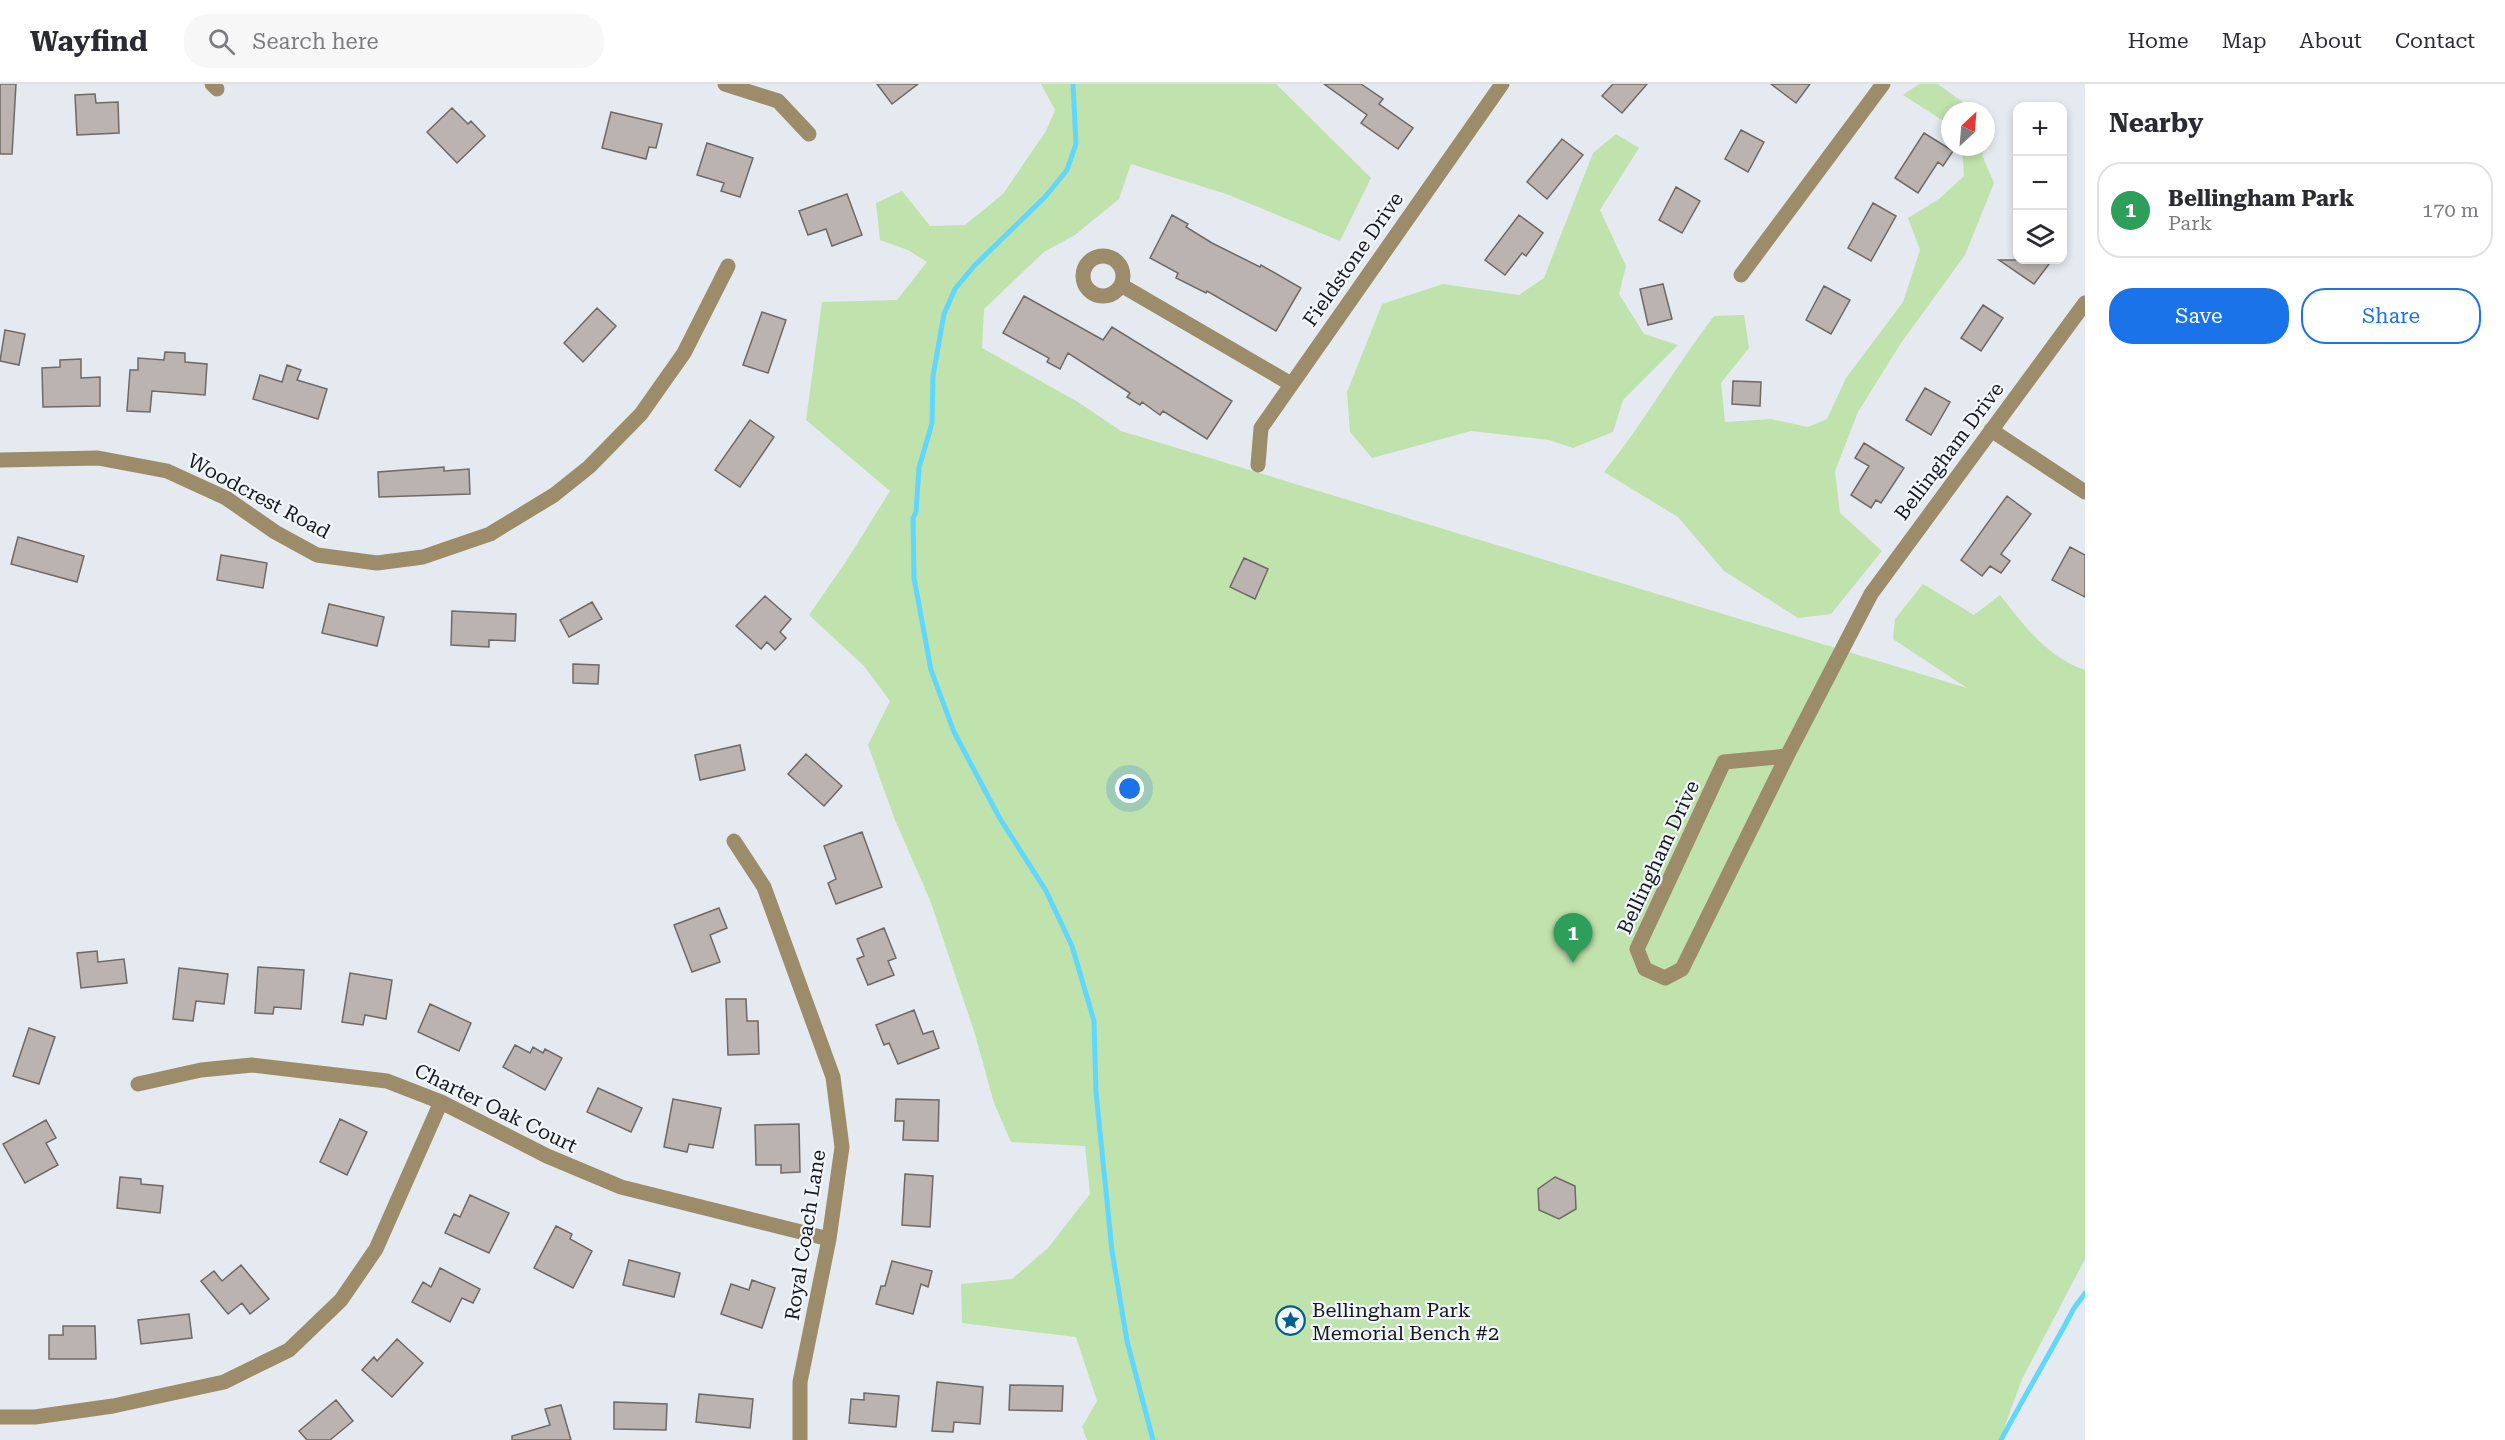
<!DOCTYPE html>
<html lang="en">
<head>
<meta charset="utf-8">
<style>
  :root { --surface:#fff; --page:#f7f7f7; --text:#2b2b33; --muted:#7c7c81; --line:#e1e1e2; --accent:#1a73e8 }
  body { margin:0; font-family:"Roboto Serif",serif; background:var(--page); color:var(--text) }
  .controls { position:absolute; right:18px; top:18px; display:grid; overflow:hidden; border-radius:12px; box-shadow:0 3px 9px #0003 }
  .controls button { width:54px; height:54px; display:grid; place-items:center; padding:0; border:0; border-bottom:2px solid var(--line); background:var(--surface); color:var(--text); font:30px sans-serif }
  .compass { position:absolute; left:1941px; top:18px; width:54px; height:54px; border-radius:50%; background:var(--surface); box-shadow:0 3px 9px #0003; rotate:26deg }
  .you { position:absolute; left:1130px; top:705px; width:21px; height:21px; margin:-15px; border:4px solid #fff; border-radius:50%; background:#1a73e8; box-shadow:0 0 0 9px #1a73e833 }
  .badge { display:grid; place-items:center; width:39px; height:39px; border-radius:50%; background:var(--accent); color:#fff; font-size:20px; font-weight:700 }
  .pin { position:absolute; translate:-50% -50px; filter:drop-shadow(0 2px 3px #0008) }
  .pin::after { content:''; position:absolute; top:32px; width:21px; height:18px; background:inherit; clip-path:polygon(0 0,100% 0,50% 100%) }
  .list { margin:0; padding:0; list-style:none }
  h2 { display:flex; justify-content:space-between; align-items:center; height:78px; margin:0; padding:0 24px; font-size:26px }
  h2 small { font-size:20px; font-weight:400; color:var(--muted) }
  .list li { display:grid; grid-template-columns:39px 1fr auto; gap:18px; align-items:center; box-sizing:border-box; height:96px; margin:0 12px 12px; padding:0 12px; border:2px solid var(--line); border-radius:24px }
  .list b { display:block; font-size:22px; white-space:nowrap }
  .list p { margin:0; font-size:20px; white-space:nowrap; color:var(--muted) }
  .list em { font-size:20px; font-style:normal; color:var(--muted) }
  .actions { display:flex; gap:12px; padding:18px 24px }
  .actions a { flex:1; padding:14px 0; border:2px solid var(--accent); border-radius:24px; text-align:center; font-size:21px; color:var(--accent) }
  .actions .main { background:var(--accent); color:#fff }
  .icon { flex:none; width:33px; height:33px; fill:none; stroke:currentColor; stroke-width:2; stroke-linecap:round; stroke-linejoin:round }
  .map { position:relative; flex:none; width:2085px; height:1356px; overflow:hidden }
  header { display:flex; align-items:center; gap:36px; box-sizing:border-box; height:84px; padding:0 30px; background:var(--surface); border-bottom:2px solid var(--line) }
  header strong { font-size:28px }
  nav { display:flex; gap:33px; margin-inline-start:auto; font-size:21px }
  .search { width:420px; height:54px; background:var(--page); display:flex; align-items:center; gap:15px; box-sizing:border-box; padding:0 21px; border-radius:24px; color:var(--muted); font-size:22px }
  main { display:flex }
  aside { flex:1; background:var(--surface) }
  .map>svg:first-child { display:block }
  .green { fill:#c0e2ad }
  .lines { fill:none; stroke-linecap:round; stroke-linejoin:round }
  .stream { stroke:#61d7fb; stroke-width:5 }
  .building { fill:#bab3b0; stroke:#6f6966; stroke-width:1.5 }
  .street { stroke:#9c8c69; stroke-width:15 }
  .labels { text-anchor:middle; stroke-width:4.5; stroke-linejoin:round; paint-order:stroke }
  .street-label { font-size:20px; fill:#16181a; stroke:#f1f7fc }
  .poi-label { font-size:20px; fill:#16181a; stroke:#f1f7fc; text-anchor:start }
</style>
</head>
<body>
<header>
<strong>Wayfind</strong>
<div class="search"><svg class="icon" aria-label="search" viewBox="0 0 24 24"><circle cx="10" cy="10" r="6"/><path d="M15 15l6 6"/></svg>Search here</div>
<nav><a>Home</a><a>Map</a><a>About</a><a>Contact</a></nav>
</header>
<main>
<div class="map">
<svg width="2085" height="1356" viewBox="0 0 2085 1356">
  <rect width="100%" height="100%" fill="#e4eaef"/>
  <!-- green -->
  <path class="green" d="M1041 0H1276L1371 94 1340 157 1229 111 1131 80 1119 115 1075 151 1044 168 984 225 982 264 1078 318 1121 347 1967 604 1893 555 1895 535 1923 500 1974 531 2000 511C2024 541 2046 573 2085 586V1175L2022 1295 2000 1356H1087L1082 1343 1097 1317 1076 1253 962 1239 961 1200 1012 1195 1048 1164 1090 1110 1085 1062 1011 1058 994 1019 975 950 930 816 895 736 868 661 890 617 864 582 809 531 847 476 890 407 806 336 822 218 897 216 927 178 908 166 880 156 876 119 902 107 930 142 965 141 1003 110 1046 47 1055 26Z
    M1919 0H1938L1975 27H1950V41L1903 11Z
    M1616 50 1639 64 1600 126 1626 182 1619 210 1644 250 1678 261 1623 316 1613 348 1573 364 1549 356 1471 347 1372 374 1350 348 1347 308 1382 220 1443 200 1519 211 1544 194 1593 69Z
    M1962 63H1985L1982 71 1994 99 1965 171 1901 259 1858 328 1835 387 1840 429 1882 467 1831 530 1798 534 1724 487 1678 433 1604 388C1644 339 1675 283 1714 232L1744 231 1749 264 1721 299 1725 338 1771 335 1808 343 1827 335 1846 294 1903 218 1920 166 1908 134 1939 115 1964 92Z"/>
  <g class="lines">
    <!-- stream -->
    <path class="stream" d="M1073 0 1076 60 1067 86 1045 113 974 182 955 205 944 230 933 292 932 339 919 384 916 428 913 434 914 494 931 586 954 648 999 733 1046 807 1072 862 1094 937 1096 1008 1112 1167 1127 1257 1153 1356
      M2001 1356C2024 1313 2049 1271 2072 1228 2075 1221 2081 1216 2085 1209"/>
  </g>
  <!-- building -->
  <path class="building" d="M0 0H16L12 70H0Z
    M877 0H918L892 20Z
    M1324 0H1361L1383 15 1379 20 1413 44 1398 65 1361 39 1367 31Z
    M1613 0H1647L1622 29 1602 12Z
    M1771 0H1810L1796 19Z
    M95 10 96 19 118 18 119 49 77 51 75 11Z
    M452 24 468 40 471 37 485 52 457 79 427 48Z
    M611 28 662 40 656 64 649 63 646 75 602 64Z
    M1741 46 1764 58 1748 88 1725 75Z
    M1924 49 1953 67 1943 82 1938 78 1918 109 1895 94Z
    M1562 55 1583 71 1547 115 1527 98Z
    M707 59 753 74 740 113 721 107 724 99 697 91Z
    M1676 103 1700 117 1682 149 1659 136Z
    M847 110 862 151 832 162 826 145 808 151 799 127Z
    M1873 119 1896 132 1871 177 1848 164Z
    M1172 131 1188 140 1186 143 1212 159 1260 183 1261 181 1301 204 1276 247 1207 207 1206 209 1176 194 1178 189 1150 174Z
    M1519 131 1543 149 1526 172 1522 169 1505 191 1485 176Z
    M1999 176H2052L2034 200Z
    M1663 200 1672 235 1648 241 1640 205Z
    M1824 202 1850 216 1831 250 1806 236Z
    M1024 212 1103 256 1112 243 1232 317 1207 355 1163 327 1160 331 1142 318 1140 321 1127 313 1130 309 1068 269 1060 285 1047 278 1049 274 1003 249Z
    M1983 221 2003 234 1981 267 1961 254Z
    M597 224 616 242 583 278 564 259Z
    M762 228 786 236 768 289 743 281Z
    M5 246 25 250 19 281 0 277Z
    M165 268 185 269V278L207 280 205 311 152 307 150 328 127 327 130 286H138V274L164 276Z
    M81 275V294L100 293V322L43 323 42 284 60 283V276Z
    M287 281 301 286 297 296 327 305 318 335 253 315 260 291 282 298Z
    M1733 297 1761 298 1760 322 1732 320Z
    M1925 304 1950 318 1931 351 1906 336Z
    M750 336 774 353 740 403 715 386Z
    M1864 359 1904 384 1881 419 1876 416 1871 424 1851 411 1869 382 1855 374Z
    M444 383V387L469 385 470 410 379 413 378 388Z
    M2007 412 2031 430 2001 470 2010 477 2001 489 1990 482 1982 492 1961 476Z
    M18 453 84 472 77 498 11 480Z
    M2070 463 2085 471V513L2052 496Z
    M221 471 267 479 263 504 217 496Z
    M1244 474 1268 485 1255 515 1230 503Z
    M765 512 791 535 780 548 786 554 775 566 767 558 761 565 736 542Z
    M592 518 602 535 569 553 560 536Z
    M329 520 384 533 377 562 322 549Z
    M452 527 516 530 515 557 489 556V563L451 561Z
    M573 580 599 581 598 600 573 599Z
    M740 661 745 686 700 696 695 671Z
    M806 670 842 702 824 722 788 690Z
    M862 748 882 803 836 820 828 799 836 795 824 762Z
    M719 824 727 844 710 851 720 878 692 888 674 841Z
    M884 844 896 874 888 877 894 891 868 901 857 875 864 872 857 855Z
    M97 867 98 878 124 875 127 899 81 904 77 869Z
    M258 883 304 886 301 925 274 923 273 930 255 929Z
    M179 884 228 890 224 920 196 917 193 937 173 935Z
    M350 889 392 896 386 935 365 931 363 941 342 938Z
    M726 915H746L747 937H758L759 970 728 971Z
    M430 920 471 939 459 967 418 948Z
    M914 926 923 950 933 947 939 964 898 980 889 959 884 961 876 941Z
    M29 944 55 953 39 1000 13 992Z
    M515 961 530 969 533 963 543 969 545 965 562 974 545 1006 503 983Z
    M598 1004 642 1024 631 1048 587 1028Z
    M673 1015 721 1024 713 1064 689 1060 687 1068 664 1063Z
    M896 1015 939 1016 938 1057 903 1056 904 1037H895Z
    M340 1035 367 1048 347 1091 320 1078Z
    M46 1036 56 1054 46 1059 58 1081 25 1099 3 1060Z
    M799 1040 800 1088 781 1089V1081H756L755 1041Z
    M905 1090 933 1092 930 1143 902 1141Z
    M120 1093 141 1095V1100L163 1102 160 1129 117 1124Z
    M1555 1093 1575 1102 1576 1125 1559 1135 1539 1126 1538 1105Z
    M470 1111 509 1129 489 1169 445 1149 454 1130 460 1133Z
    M556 1142 572 1150 570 1155 592 1167 573 1204 534 1184Z
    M629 1176 680 1189 674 1213 623 1201Z
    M892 1177 932 1187 928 1203 921 1200 913 1230 876 1220 881 1202H885Z
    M241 1181 269 1215 250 1230 242 1219 228 1230 201 1197 214 1187 222 1197Z
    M440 1184 480 1205 473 1219 462 1214 450 1238 412 1218 423 1198 431 1203Z
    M752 1196 775 1204 762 1244 721 1230 731 1200 749 1206Z
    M189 1230 192 1254 141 1260 138 1236Z
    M63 1242H95L96 1275H49V1251H63Z
    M397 1255 423 1279 392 1313 362 1286 374 1273 377 1277Z
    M937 1298 983 1303 980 1340 954 1338 953 1348 932 1347Z
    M1010 1301 1063 1302 1062 1327 1009 1326Z
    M864 1309 899 1312 896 1343 849 1339 851 1315 864 1316Z
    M699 1310 753 1315 750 1344 696 1338Z
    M336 1316 353 1337 330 1356H307L299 1347Z
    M614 1318 667 1320 666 1346 614 1345Z
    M561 1321 571 1356H512V1352L550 1341 545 1325Z"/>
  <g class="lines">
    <!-- street -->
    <path class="street" d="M212 0 217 5
      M725 0 778 17 809 50
      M1083 192a20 20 0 1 1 40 0a20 20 0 1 1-40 0Z
      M1741 191 1883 0
      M1121 201 1291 300
      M1991 346 2085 408
      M0 376 98 374 167 387 226 414 275 448 317 471 377 479 423 473 490 450 554 411 589 383 641 330 684 269 728 182
      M1258 381 1261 344 1502 0
      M1787 672 1724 678 1637 865 1645 885 1665 894 1682 885 1787 672 1871 510 2085 219
      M734 757 764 803 833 993 842 1063 829 1155 800 1298V1356
      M138 1000 201 986 252 981 387 997 441 1018 547 1072 621 1103 829 1155
      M0 1333H35L113 1322 224 1298 289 1266 341 1216 376 1165 441 1018"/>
  </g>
  <!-- icons -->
  <defs>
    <symbol id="sight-ring" viewBox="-11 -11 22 22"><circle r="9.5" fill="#f1f7fc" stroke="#015f8f" stroke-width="1.5"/><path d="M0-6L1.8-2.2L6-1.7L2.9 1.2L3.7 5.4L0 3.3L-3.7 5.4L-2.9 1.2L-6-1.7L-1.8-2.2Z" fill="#015f8f"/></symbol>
  </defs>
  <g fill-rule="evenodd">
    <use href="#sight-ring" x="1274" y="1220" width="33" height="33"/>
  </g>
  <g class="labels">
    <!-- street labels -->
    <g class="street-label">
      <text transform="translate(1353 175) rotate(-55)" y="7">Fieldstone Drive</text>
      <text transform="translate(1949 367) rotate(-53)" y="7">Bellingham Drive</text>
      <text transform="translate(259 412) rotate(28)" y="7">Woodcrest Road</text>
      <text transform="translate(1658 773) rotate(-65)" y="7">Bellingham Drive</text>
      <text transform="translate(496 1024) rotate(26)" y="7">Charter Oak Court</text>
      <text transform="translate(805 1151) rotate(-81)" y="7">Royal Coach Lane</text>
    </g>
    <!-- poi labels -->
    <g class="poi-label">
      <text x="1312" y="1233">Bellingham Park<tspan x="1312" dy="23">Memorial Bench #2</tspan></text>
    </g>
  </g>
</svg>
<div class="controls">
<button>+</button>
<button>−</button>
<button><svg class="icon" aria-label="layers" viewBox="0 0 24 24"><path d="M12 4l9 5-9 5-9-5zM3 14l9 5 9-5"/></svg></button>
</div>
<svg class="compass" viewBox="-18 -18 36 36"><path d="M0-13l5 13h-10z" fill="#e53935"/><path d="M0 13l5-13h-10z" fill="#7c7c81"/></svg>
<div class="you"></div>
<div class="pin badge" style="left:1573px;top:879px;background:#2e9e5b">1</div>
</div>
<aside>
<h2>Nearby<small></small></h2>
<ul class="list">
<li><span class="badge" style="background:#2e9e5b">1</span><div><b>Bellingham Park</b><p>Park</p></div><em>170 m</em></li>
</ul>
<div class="actions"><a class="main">Save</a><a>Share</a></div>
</aside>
</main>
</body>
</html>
